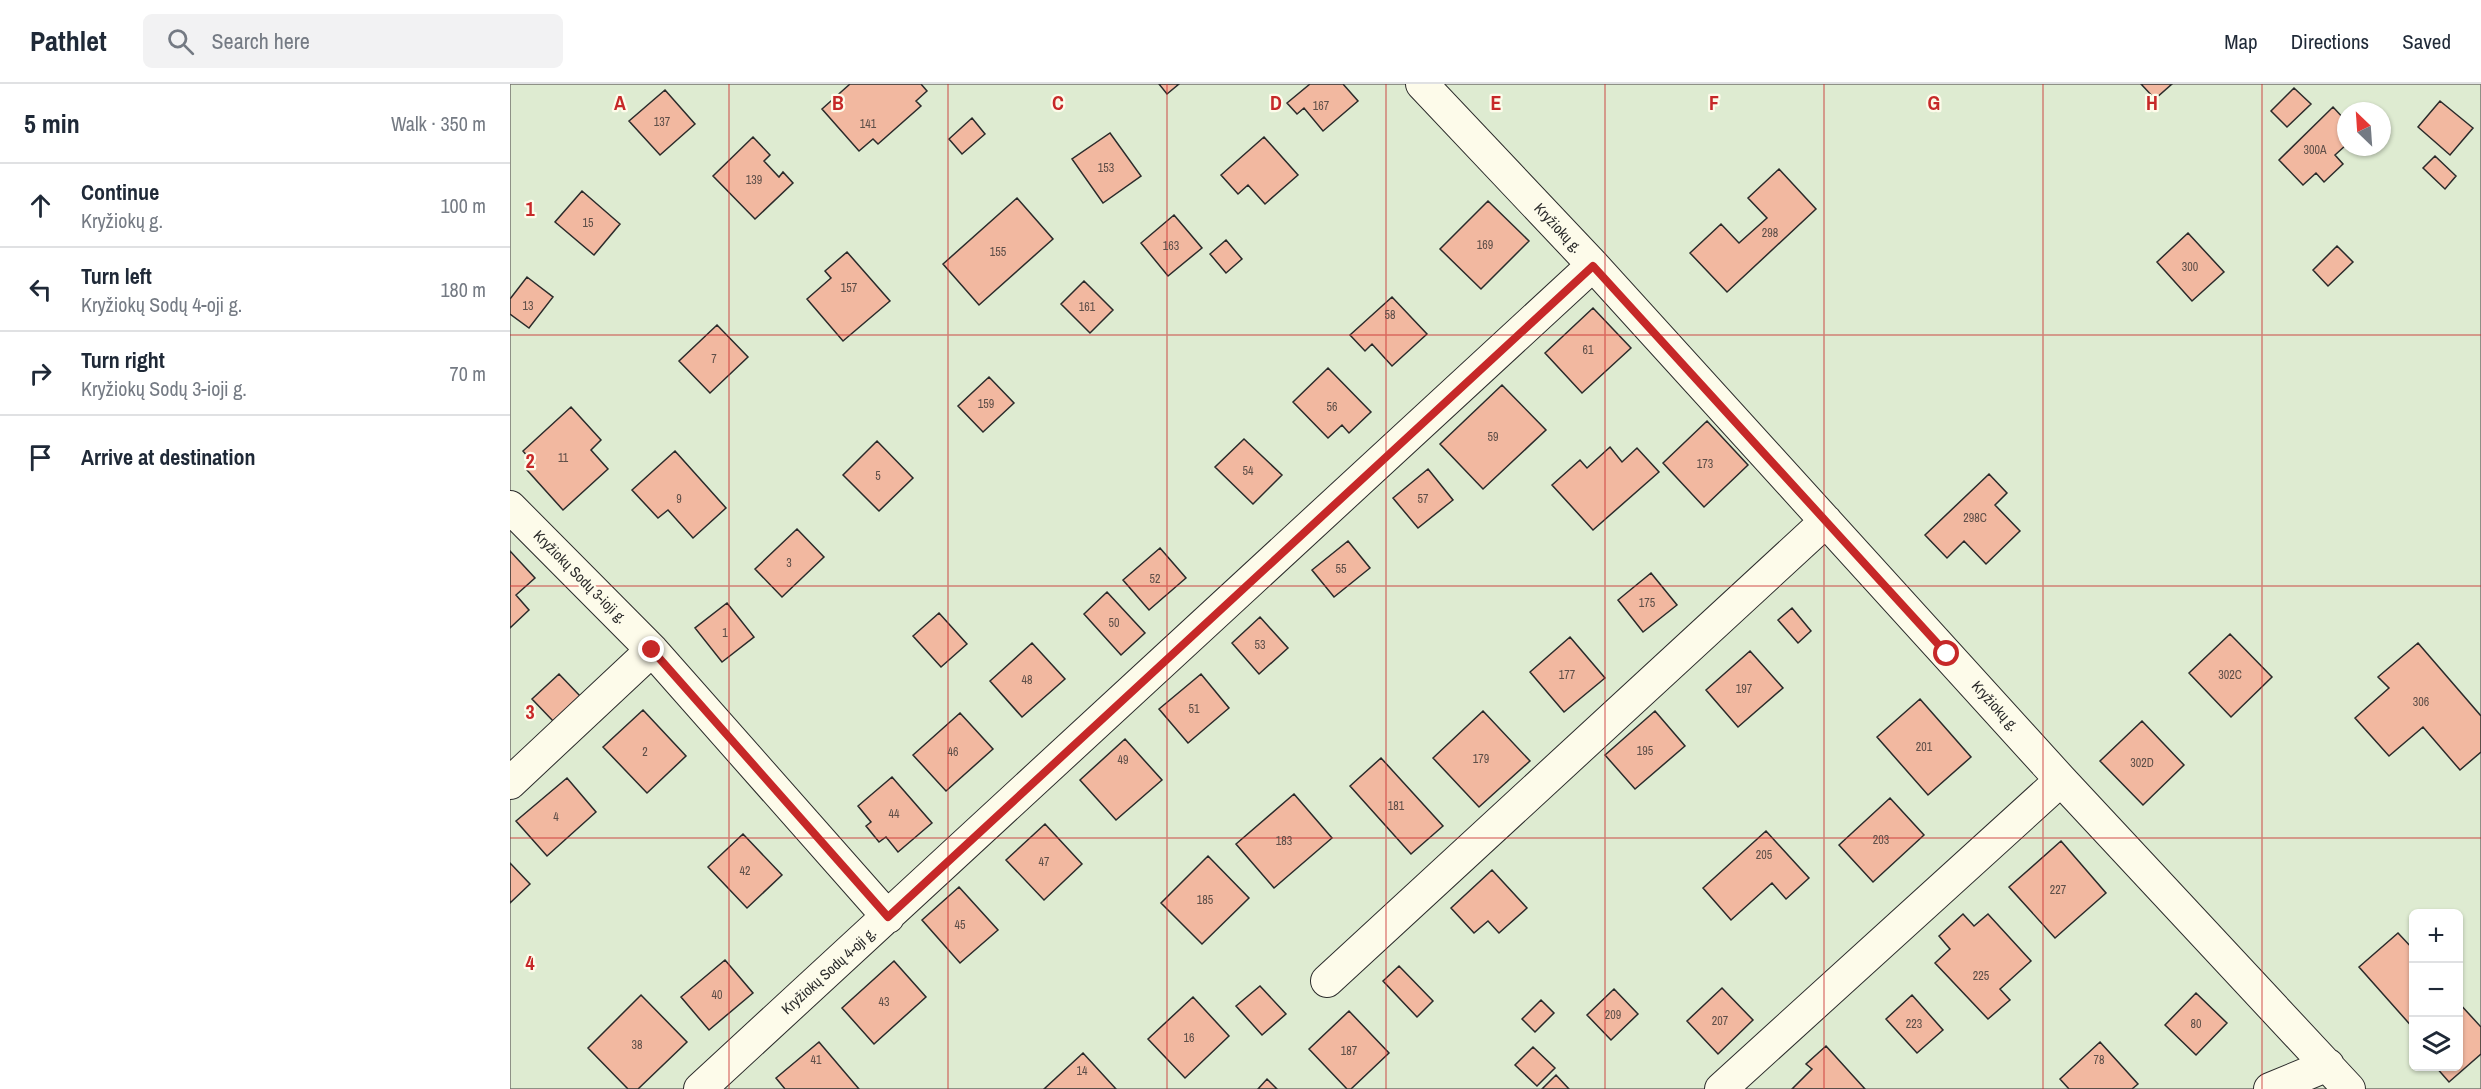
<!DOCTYPE html>
<html lang="en">
<head>
<meta charset="utf-8">
<style>
  :root { --surface:#fff; --page:#f2f2f3; --text:#1f2937; --muted:#747a83; --line:#e0e1e3 }
  body { margin:0; font-family:"Archivo Narrow",sans-serif; background:var(--page); color:var(--text) }
  .controls { position:absolute; right:18px; bottom:18px; display:grid; overflow:hidden; border-radius:9px; box-shadow:0 2px 4px #0004 }
  .controls button { width:54px; height:54px; display:grid; place-items:center; padding:0; border:0; border-bottom:2px solid var(--line); background:var(--surface); color:var(--text); font:30px sans-serif }
  .compass { position:absolute; left:1827px; top:18px; width:54px; height:54px; border-radius:50%; background:var(--surface); box-shadow:0 2px 4px #0004; rotate:335deg }
  .stop { position:absolute; width:18px; height:18px; margin:-14px; border:4px solid #c62828; border-radius:50%; background:#fff }
  .stop.end { background:#c62828; border-color:#fff; box-shadow:0 2px 6px #0008 }
  .list { margin:0; padding:0; list-style:none }
  h2 { display:flex; justify-content:space-between; align-items:center; height:78px; margin:0; padding:0 24px; font-size:26px }
  h2 small { font-size:20px; font-weight:400; color:var(--muted) }
  .list li { display:grid; grid-template-columns:39px 1fr auto; gap:18px; align-items:center; box-sizing:border-box; height:84px; padding:0 24px; border-top:2px solid var(--line) }
  .list b { display:block; font-size:22px; white-space:nowrap }
  .list p { margin:0; font-size:20px; white-space:nowrap; color:var(--muted) }
  .list em { font-size:20px; font-style:normal; color:var(--muted) }
  .icon { flex:none; width:33px; height:33px; fill:none; stroke:currentColor; stroke-width:2; stroke-linecap:round; stroke-linejoin:round }
  .map { position:relative; flex:none; width:1971px; height:1005px; overflow:hidden }
  header { display:flex; align-items:center; gap:36px; box-sizing:border-box; height:84px; padding:0 30px; background:var(--surface); border-bottom:2px solid var(--line) }
  header strong { font-size:28px }
  nav { display:flex; gap:33px; margin-inline-start:auto; font-size:21px }
  .search { width:420px; height:54px; background:var(--page); display:flex; align-items:center; gap:15px; box-sizing:border-box; padding:0 21px; border-radius:9px; color:var(--muted); font-size:22px }
  main { display:flex }
  aside { flex:1; background:var(--surface) }
  .map>svg:first-child { display:block }
  .green { fill:#deebd1; stroke:#74746e; stroke-width:1.5; fill-rule:evenodd }
  .building { fill:#f2b8a0; stroke:#2b2b2b; stroke-width:1.5 }
  .lines { fill:none; stroke-linecap:round; stroke-linejoin:round }
  .minor-casing { stroke:#2b2b2b; stroke-width:34 }
  .minor { stroke:#fdfbea; stroke-width:32 }
  .route { stroke:#c62828; stroke-width:8 }
  .grid { fill:none; stroke:#c62828; stroke-width:1.5; stroke-opacity:0.55 }
  .labels { text-anchor:middle; stroke-width:4.5; stroke-linejoin:round; paint-order:stroke }
  .number-label { font-size:12px; fill:#5d4e48 }
  .street-label { font-size:15px; fill:#2b2b2b; stroke:#fdfbea }
  .grid-label { font-size:20px; text-anchor:middle; font-weight:bold; fill:#c62828; stroke:#fdfbea; stroke-width:4.5; stroke-linejoin:round; paint-order:stroke }
</style>
</head>
<body>
<header>
<strong>Pathlet</strong>
<div class="search"><svg class="icon" aria-label="search" viewBox="0 0 24 24"><circle cx="10" cy="10" r="6"/><path d="M15 15l6 6"/></svg>Search here</div>
<nav><a>Map</a><a>Directions</a><a>Saved</a></nav>
</header>
<main>
<aside>
<h2>5 min<small>Walk · 350 m</small></h2>
<ul class="list">
<li><svg class="icon" aria-label="ahead" viewBox="0 0 24 24"><path d="M12 20V5M6 11l6-6 6 6"/></svg><div><b>Continue</b><p>Kryžiokų g.</p></div><em>100 m</em></li>
<li><svg class="icon" aria-label="left" viewBox="0 0 24 24"><path d="M17 20v-9H6M10 6l-5 5 5 5"/></svg><div><b>Turn left</b><p>Kryžiokų Sodų 4-oji g.</p></div><em>180 m</em></li>
<li><svg class="icon" aria-label="right" viewBox="0 0 24 24"><path d="M7 20v-9h11M14 6l5 5-5 5"/></svg><div><b>Turn right</b><p>Kryžiokų Sodų 3-ioji g.</p></div><em>70 m</em></li>
<li><svg class="icon" aria-label="arrive" viewBox="0 0 24 24"><path d="M6 21V4h12l-3 4 3 4H6"/></svg><div><b>Arrive at destination</b></div></li>
</ul>
</aside>
<div class="map">
<svg width="1971" height="1005" viewBox="0 0 1971 1005">
  <rect width="100%" height="100%" fill="#fdfbea"/>
  <!-- green -->
  <path class="green" d="M0 0H1971V1005H0ZM1836 27H1872V63H1836ZM1904 830H1948V982H1904Z"/>
  <!-- building -->
  <path class="building" d="M340 0H411L417 7 406 17 411 22 368 60 363 55 349 67 312 25Z
    M649 0H669L657 10Z
    M800 0H833L848 17 813 47 794 24 787 30 777 19Z
    M1631 0H1662L1645 15Z
    M1784 4 1801 20 1777 43 1761 27Z
    M155 6 185 40 150 71 119 37Z
    M1930 17 1963 44 1940 71 1908 43Z
    M1823 23 1836 37V61L1825 71 1833 80 1814 98 1806 89 1793 101 1769 76Z
    M462 34 475 50 452 70 439 55Z
    M600 49 631 92 593 119 562 75Z
    M243 53 260 71 254 77 269 93 273 88 283 99 245 135 203 92Z
    M754 53 788 91 755 120 738 101 728 110 711 91Z
    M1925 72 1946 92 1935 105 1913 84Z
    M1269 85 1306 125 1217 208 1180 169 1211 140 1229 159 1257 134 1238 114Z
    M72 107 110 140 84 171 45 138Z
    M507 114 543 155 469 221 433 180Z
    M978 117 1019 157 971 205 930 165Z
    M664 131 692 164 658 192 631 159Z
    M1678 149 1714 188 1682 217 1647 178Z
    M716 156 732 175 716 189 700 170Z
    M1827 162 1843 178 1818 202 1803 186Z
    M337 168 380 217 333 257 297 215 321 194 315 187Z
    M17 193 43 213 19 244 0 230V215Z
    M574 197 603 226 580 249 551 220Z
    M882 213 917 250 882 282 862 260 855 267 840 251Z
    M1083 224 1121 264 1072 309 1035 269Z
    M207 241 238 273 200 309 169 277Z
    M818 284 861 328 839 349 832 341 818 354 783 318Z
    M479 293 504 319 473 348 448 322Z
    M992 301 1036 346 973 405 930 360Z
    M61 323 91 356 81 366 98 385 53 426 17 386 24 380 13 367Z
    M1197 337 1238 381 1194 423 1153 379Z
    M734 355 772 391 743 420 705 383Z
    M367 357 403 394 369 427 333 391Z
    M1100 363 1112 378 1127 364 1149 388 1083 446 1042 401 1070 376 1077 384Z
    M165 367 216 424 183 454 158 426 148 434 122 406Z
    M918 385 943 416 908 444 883 414Z
    M1479 390 1497 409 1485 421 1510 447 1476 480 1454 457 1437 474 1415 451Z
    M287 445 314 473 272 513 245 485Z
    M838 457 860 484 824 513 802 486Z
    M650 464 676 494 639 526 613 496Z
    M0 467 25 494 6 511 19 526 0 544Z
    M1141 489 1167 521 1133 548 1108 516Z
    M597 508 635 549 611 571 574 530Z
    M217 519 244 553 212 578 185 544Z
    M1282 524 1301 547 1288 559 1268 536Z
    M429 529 457 560 431 583 403 552Z
    M750 533 778 564 749 590 722 559Z
    M1720 550 1762 593 1721 633 1679 589Z
    M1060 553 1095 594 1054 628 1020 588Z
    M522 559 555 595 512 633 480 597Z
    M1908 559 1971 632V668L1950 686 1913 643 1879 672 1845 634 1879 604 1868 593Z
    M1240 567 1273 604 1228 643 1196 606Z
    M49 590 71 613 44 638 22 615Z
    M691 590 719 624 678 659 649 625Z
    M1410 615 1461 673 1418 711 1367 653Z
    M133 626 176 672 137 709 93 663Z
    M973 627 1020 677 969 723 923 674Z
    M1145 627 1175 662 1125 705 1095 671Z
    M450 629 483 665 436 707 403 671Z
    M1632 637 1674 681 1633 721 1590 677Z
    M615 655 652 696 606 736 570 696Z
    M871 674 933 742 901 770 840 702Z
    M382 693 422 739 388 768 376 753 369 758 356 742 361 738 348 722Z
    M57 694 86 728 37 772 6 737Z
    M784 710 822 754 764 804 726 760Z
    M1380 714 1414 751 1363 798 1329 761Z
    M535 740 572 780 534 816 496 776Z
    M1256 747 1299 794 1276 815 1262 799 1221 836 1193 804Z
    M233 750 272 791 237 824 198 783Z
    M1551 757 1596 809 1545 854 1499 803Z
    M698 772 739 814 692 860 651 819Z
    M0 779 20 800 0 819Z
    M982 786 1017 824 989 849 978 837 964 849 941 824Z
    M449 803 488 846 450 879 412 836Z
    M1453 830 1464 842 1478 830 1521 877 1490 905 1500 916 1478 935 1425 879 1440 865 1429 852Z
    M1888 849 1904 866V945L1849 883Z
    M215 876 243 909 199 946 171 913Z
    M384 877 416 913 364 960 332 924Z
    M889 882 923 917 907 933 873 897Z
    M750 902 776 930 752 951 726 922Z
    M1212 904 1243 936 1208 970 1177 937Z
    M1104 905 1128 930 1101 956 1077 931Z
    M1686 909 1717 939 1686 971 1655 941Z
    M131 911 177 958 128 1005H118L78 964Z
    M1402 911 1433 946 1407 969 1376 935Z
    M683 913 719 952 675 994 638 955Z
    M1031 916 1044 929 1025 948 1012 935Z
    M1948 918 1971 943V970L1939 998 1925 982H1948Z
    M839 927 879 969 841 1005H837L799 965Z
    M309 958 349 1005H275L266 994Z
    M1590 958 1628 1000 1622 1005H1559L1550 995Z
    M1316 962 1355 1005H1282L1302 985 1296 980Z
    M1023 963 1045 984 1027 1002 1005 981Z
    M573 969 606 1005H534Z
    M1046 991 1059 1005H1032Z
    M757 995 767 1005H748Z"/>
  <g class="lines">
    <defs>
      <path id="minor" d="M912 0 1083 181 1551 696 1839 1005
        M0 423 142 566 378 833
        M0 699 142 566
        M817 897 1316 437
        M190 1005 1083 181
        M1211 1005 1551 696
        M1760 1005 1818 981"/>
    </defs>
    <!-- minor casing -->
    <use href="#minor" class="minor-casing"/>
    <!-- minor -->
    <use href="#minor" class="minor"/>
  </g>
  <g class="lines">
    <!-- route -->
    <path class="route" d="M142 566 378 833 1083 182 1437 570"/>
  </g>
  <!-- grid -->
  <path class="grid" d="M219 0V1005M438 0V1005M657 0V1005M876 0V1005M1095 0V1005M1314 0V1005M1533 0V1005M1752 0V1005M0 251H1971M0 502H1971M0 754H1971"/>
  <g class="labels">
    <!-- number labels -->
    <g class="number-label">
      <text x="811" y="26">167</text>
      <text x="152" y="42">137</text>
      <text x="358" y="44">141</text>
      <text x="1805" y="70">300A</text>
      <text x="596" y="88">153</text>
      <text x="244" y="100">139</text>
      <text x="78" y="143">15</text>
      <text x="1260" y="153">298</text>
      <text x="975" y="165">169</text>
      <text x="661" y="166">163</text>
      <text x="488" y="172">155</text>
      <text x="1680" y="187">300</text>
      <text x="339" y="208">157</text>
      <text x="18" y="226">13</text>
      <text x="577" y="227">161</text>
      <text x="880" y="235">58</text>
      <text x="1078" y="270">61</text>
      <text x="204" y="279">7</text>
      <text x="476" y="324">159</text>
      <text x="822" y="327">56</text>
      <text x="983" y="357">59</text>
      <text x="53" y="378">11</text>
      <text x="1195" y="384">173</text>
      <text x="738" y="391">54</text>
      <text x="368" y="396">5</text>
      <text x="169" y="419">9</text>
      <text x="913" y="419">57</text>
      <text x="1465" y="438">298C</text>
      <text x="279" y="483">3</text>
      <text x="831" y="489">55</text>
      <text x="645" y="499">52</text>
      <text x="1137" y="523">175</text>
      <text x="604" y="543">50</text>
      <text x="215" y="553">1</text>
      <text x="750" y="565">53</text>
      <text x="1057" y="595">177</text>
      <text x="1720" y="595">302C</text>
      <text x="517" y="600">48</text>
      <text x="1234" y="609">197</text>
      <text x="1911" y="622">306</text>
      <text x="684" y="629">51</text>
      <text x="1414" y="667">201</text>
      <text x="1135" y="671">195</text>
      <text x="135" y="672">2</text>
      <text x="443" y="672">46</text>
      <text x="971" y="679">179</text>
      <text x="613" y="680">49</text>
      <text x="1632" y="683">302D</text>
      <text x="886" y="726">181</text>
      <text x="384" y="734">44</text>
      <text x="46" y="737">4</text>
      <text x="1371" y="760">203</text>
      <text x="774" y="761">183</text>
      <text x="1254" y="775">205</text>
      <text x="534" y="782">47</text>
      <text x="235" y="791">42</text>
      <text x="1548" y="810">227</text>
      <text x="695" y="820">185</text>
      <text x="450" y="845">45</text>
      <text x="1471" y="896">225</text>
      <text x="207" y="915">40</text>
      <text x="374" y="922">43</text>
      <text x="1103" y="935">209</text>
      <text x="1210" y="941">207</text>
      <text x="1404" y="944">223</text>
      <text x="1686" y="944">80</text>
      <text x="679" y="958">16</text>
      <text x="127" y="965">38</text>
      <text x="839" y="971">187</text>
      <text x="306" y="980">41</text>
      <text x="1589" y="980">78</text>
      <text x="572" y="991">14</text>
    </g>
    <!-- street labels -->
    <g class="street-label">
      <text transform="translate(1048 144) rotate(47)" y="5">Kryžiokų g.</text>
      <text transform="translate(70 493) rotate(45)" y="5">Kryžiokų Sodų 3-ioji g.</text>
      <text transform="translate(1485 622) rotate(48)" y="5">Kryžiokų g.</text>
      <text transform="translate(319 887) rotate(-42)" y="5">Kryžiokų Sodų 4-oji g.</text>
    </g>
  </g>
  <g class="grid-label">
    <text x="110" y="26">A</text>
    <text x="328" y="26">B</text>
    <text x="548" y="26">C</text>
    <text x="766" y="26">D</text>
    <text x="986" y="26">E</text>
    <text x="1204" y="26">F</text>
    <text x="1424" y="26">G</text>
    <text x="1642" y="26">H</text>
    <text x="20" y="132">1</text>
    <text x="20" y="384">2</text>
    <text x="20" y="635">3</text>
    <text x="20" y="886">4</text>
  </g>
</svg>
<div class="controls">
<button>+</button>
<button>−</button>
<button><svg class="icon" aria-label="layers" viewBox="0 0 24 24"><path d="M12 4l9 5-9 5-9-5zM3 14l9 5 9-5"/></svg></button>
</div>
<svg class="compass" viewBox="-18 -18 36 36"><path d="M0-13l5 13h-10z" fill="#e53935"/><path d="M0 13l5-13h-10z" fill="#747a83"/></svg>
<div class="stop" style="left:1437px;top:570px"></div>
<div class="stop end" style="left:142px;top:566px"></div>
</div>
</main>
</body>
</html>
